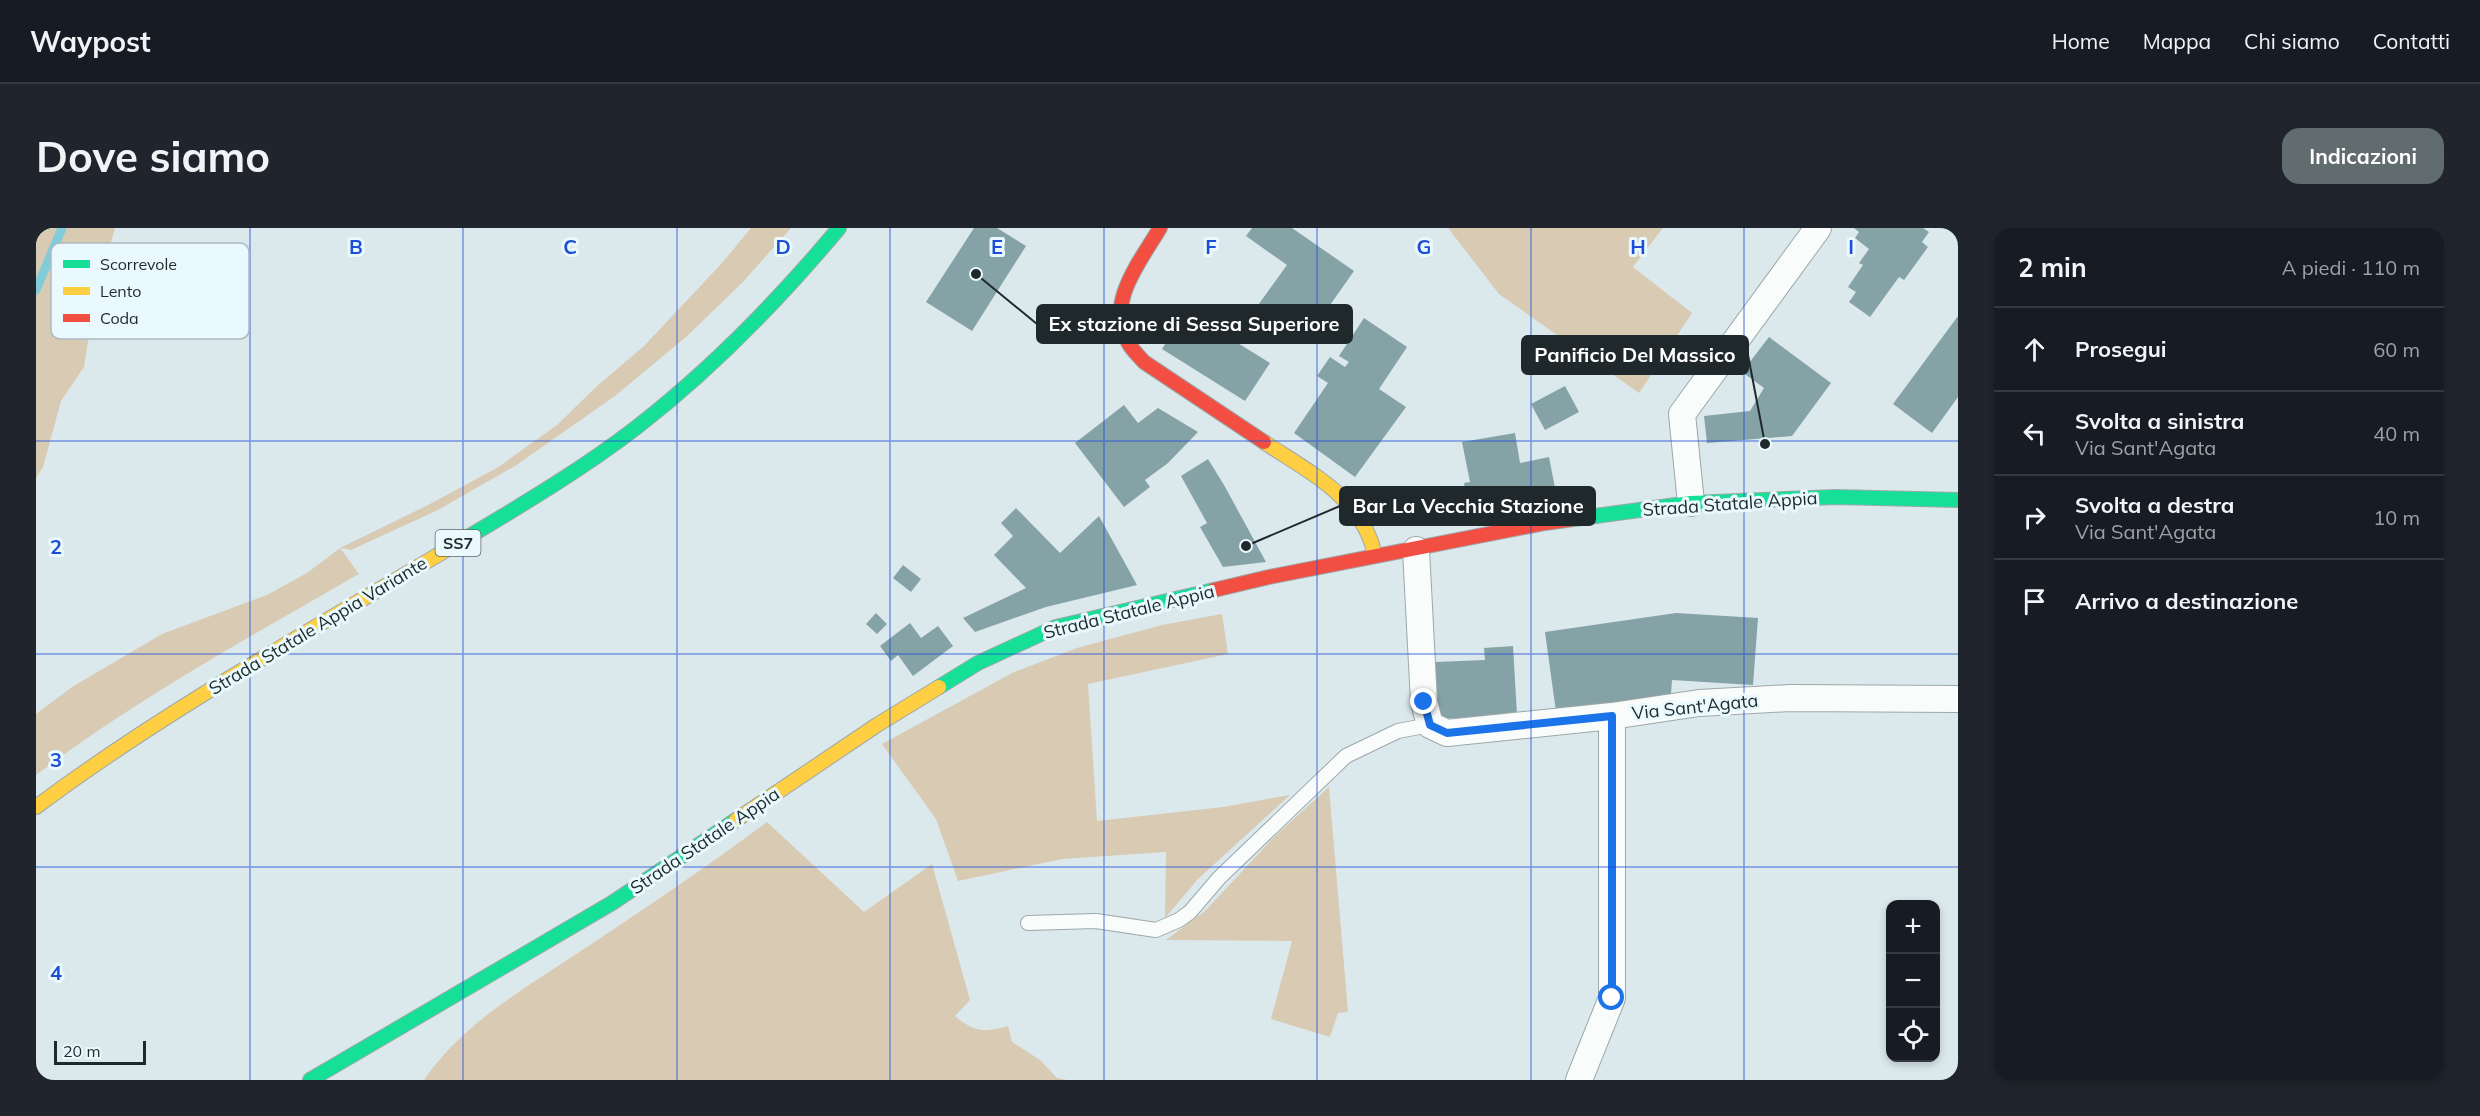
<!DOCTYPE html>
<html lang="it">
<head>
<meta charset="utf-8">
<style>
  :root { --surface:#171b24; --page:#20242c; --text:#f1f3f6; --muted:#9ea1a6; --line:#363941; --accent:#616c6f }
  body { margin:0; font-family:Mulish,sans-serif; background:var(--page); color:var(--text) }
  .controls { position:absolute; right:18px; bottom:18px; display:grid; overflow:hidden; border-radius:12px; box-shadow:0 3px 9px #0003 }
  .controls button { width:54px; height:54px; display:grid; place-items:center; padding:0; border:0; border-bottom:2px solid var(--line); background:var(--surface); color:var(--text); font:30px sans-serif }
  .scale { position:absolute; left:18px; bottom:15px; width:92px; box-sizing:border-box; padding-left:6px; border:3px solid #1f292b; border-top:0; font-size:16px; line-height:21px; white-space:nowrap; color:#1f292b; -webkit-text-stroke:4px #e9f9fd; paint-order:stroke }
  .stop { position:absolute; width:18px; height:18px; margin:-14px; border:4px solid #1a73e8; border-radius:50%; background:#fff }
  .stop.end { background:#1a73e8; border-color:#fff; box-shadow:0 2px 6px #0008 }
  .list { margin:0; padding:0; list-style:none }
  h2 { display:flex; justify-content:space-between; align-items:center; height:78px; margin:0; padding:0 24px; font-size:26px }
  h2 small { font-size:20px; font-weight:400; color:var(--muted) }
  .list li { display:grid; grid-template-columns:39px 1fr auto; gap:18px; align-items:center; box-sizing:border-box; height:84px; padding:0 24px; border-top:2px solid var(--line) }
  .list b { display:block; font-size:22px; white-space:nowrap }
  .list p { margin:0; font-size:20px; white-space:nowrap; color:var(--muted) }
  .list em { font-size:20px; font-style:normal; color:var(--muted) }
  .icon { flex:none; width:33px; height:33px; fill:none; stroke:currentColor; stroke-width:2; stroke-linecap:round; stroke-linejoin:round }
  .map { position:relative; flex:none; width:1922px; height:852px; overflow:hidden; border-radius:18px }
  header { display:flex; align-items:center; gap:36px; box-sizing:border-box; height:84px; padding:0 30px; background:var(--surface); border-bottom:2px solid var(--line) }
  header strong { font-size:28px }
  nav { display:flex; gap:33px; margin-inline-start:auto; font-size:21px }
  .intro { display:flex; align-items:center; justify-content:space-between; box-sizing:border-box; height:144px; padding:0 36px }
  h1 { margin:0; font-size:42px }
  .button { padding:15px 27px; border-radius:18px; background:var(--accent); color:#fff; font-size:21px; font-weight:700 }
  main { display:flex; gap:36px; padding:0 36px }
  aside { flex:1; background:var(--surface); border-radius:18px; box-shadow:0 3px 9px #0003 }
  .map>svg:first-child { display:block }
  .green { fill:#d9cab4 }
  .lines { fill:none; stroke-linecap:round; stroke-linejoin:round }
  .stream { stroke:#82ccda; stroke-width:9 }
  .building { fill:#85a2a7 }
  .lane-casing { stroke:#9ca8aa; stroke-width:16 }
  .street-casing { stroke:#9ca8aa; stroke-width:28 }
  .fast-casing { stroke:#9ca8aa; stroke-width:16 }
  .slow-casing { stroke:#9ca8aa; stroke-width:16 }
  .jam-casing { stroke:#9ca8aa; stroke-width:16 }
  .lane { stroke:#fafcfc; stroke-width:14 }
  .street { stroke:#fafcfc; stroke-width:26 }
  .fast { stroke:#16e098; stroke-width:14 }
  .slow { stroke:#ffcf43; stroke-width:14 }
  .jam { stroke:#f24e42; stroke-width:14 }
  .route { stroke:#1a73e8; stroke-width:8 }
  .grid { fill:none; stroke:#1d4ed8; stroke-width:1.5; stroke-opacity:0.55 }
  .labels { text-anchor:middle; stroke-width:6; stroke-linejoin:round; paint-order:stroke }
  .shield { fill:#e9f9fd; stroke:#5c676a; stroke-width:1.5 }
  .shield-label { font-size:16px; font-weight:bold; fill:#1f292b }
  .street-label { font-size:18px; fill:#1f292b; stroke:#e9f9fd }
  .key { fill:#e9f9fd; stroke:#acbbbe; stroke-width:1.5 }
  .key-label { font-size:16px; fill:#1f292b }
  .grid-label { font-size:20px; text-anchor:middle; font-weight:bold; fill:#1d4ed8; stroke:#e9f9fd; stroke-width:6; stroke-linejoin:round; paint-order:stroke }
  .leader { fill:none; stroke:#1f292b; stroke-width:2 }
  .callout-dot { fill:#1f292b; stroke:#e9f9fd; stroke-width:2 }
  .callout { fill:#1f292b; stroke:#1f292b; stroke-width:2 }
  .callout-label { font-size:20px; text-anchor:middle; font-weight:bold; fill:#fff }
</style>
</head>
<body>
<header>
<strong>Waypost</strong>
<nav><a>Home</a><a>Mappa</a><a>Chi siamo</a><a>Contatti</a></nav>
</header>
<div class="intro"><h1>Dove siamo</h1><a class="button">Indicazioni</a></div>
<main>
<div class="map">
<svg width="1922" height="852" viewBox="0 0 1922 852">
  <rect width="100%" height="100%" fill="#dbe9ec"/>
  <!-- green -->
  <path class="green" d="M0 0H79L58 76 48 139 25 173 7 239 0 250Z
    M715 0H755L706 55 650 109 579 168 479 238 402 282 315 322 304 320 323 346C213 409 101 471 0 547V486L36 459 126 406 231 367 271 345 304 320 392 277 461 240 521 197 561 158 608 118 686 35Z
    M1412 0H1627L1597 39 1656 85 1603 165 1463 66Z
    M1186 386 1192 426 1052 456 1061 593 1187 579 1254 567 1162 651 1129 690 1130 624 1026 631 922 653 900 591 846 516 978 444 1041 420 1126 397Z
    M1293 559 1312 784 1302 785 1294 809 1235 791 1256 713 1130 712 1169 683 1239 608Z
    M731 594 828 684 896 636 934 772 919 788C938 804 948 805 972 798L976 814 1004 832 1021 850 1031 852H388C428 793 496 756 554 717 614 677 673 637 731 594Z"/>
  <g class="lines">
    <!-- stream -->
    <path class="stream" d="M0 62 26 0"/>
  </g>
  <!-- building -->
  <path class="building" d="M938 0H961L990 18 936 103 890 74Z
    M1216 0H1256L1318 43 1268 114 1220 80 1251 37 1210 8Z
    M1818 0H1887L1893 4 1886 14 1892 19 1868 52 1863 49 1834 89 1813 74 1820 64 1812 59 1827 37 1823 35 1833 21 1819 10 1823 4Z
    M1150 83 1234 135 1209 173 1126 121Z
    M1922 88V169L1896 205 1857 176Z
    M1328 90 1371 119 1343 161 1370 179 1319 249 1258 205 1292 155 1281 148 1294 129 1309 139 1313 134 1303 128Z
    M1733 109 1795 155 1756 208 1671 215 1668 188 1714 183 1728 160 1706 144Z
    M1529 158 1543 184 1509 202 1495 176Z
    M1088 177 1102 195 1122 180 1162 204 1132 235 1109 252 1114 259 1088 279 1039 215Z
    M1479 205 1484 235 1513 229 1521 270 1455 282 1453 274 1432 278 1428 255 1434 254 1426 214Z
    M1172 231 1188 257 1230 334 1187 339 1164 299 1171 295 1145 248Z
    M980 280 1024 325 1063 288 1101 357 1010 379 939 404 927 390 990 360 958 327 977 308 965 295Z
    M867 337 885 351 875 364 857 350Z
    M840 385 851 396 841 406 830 396Z
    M1640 385 1722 390 1717 457 1636 452 1635 466 1520 484 1509 404Z
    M874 395 885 410 902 398 917 418 877 448 862 427 855 433 844 418Z
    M1477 418 1481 487 1402 491 1399 434 1449 432 1448 420Z"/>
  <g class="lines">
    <defs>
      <path id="lane" d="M992 695 1060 693 1120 702 1143 692 1154 684 1183 650 1310 528 1362 503 1394 497"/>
      <path id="street" d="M1655 275 1646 186 1782 0
        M1380 322 1388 474 1394 497 1411 505 1576 488 1663 475 1754 470 1922 471
        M1543 852 1576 770V488"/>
      <path id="fast" d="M1552 289 1655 275 1799 269 1922 272
        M417 318C479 281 544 243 601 199 677 140 742 73 803 0
        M903 459 942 435 1020 399 1178 362
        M274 852 576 675 700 592"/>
      <path id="slow" d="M1228 214C1274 245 1326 269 1339 327
        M0 579C131 481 276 402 417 318
        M700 592 841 497 903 459"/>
      <path id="jam" d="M1124 0C1104 34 1068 76 1093 116 1097 123 1103 128 1108 134L1228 214
        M1178 362 1233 349 1509 295 1552 289"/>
    </defs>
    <!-- lane casing -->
    <use href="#lane" class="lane-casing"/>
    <!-- street casing -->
    <use href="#street" class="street-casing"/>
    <!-- fast casing -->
    <use href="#fast" class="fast-casing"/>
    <!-- slow casing -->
    <use href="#slow" class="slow-casing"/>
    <!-- jam casing -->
    <use href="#jam" class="jam-casing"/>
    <!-- lane -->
    <use href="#lane" class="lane"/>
    <!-- street -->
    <use href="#street" class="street"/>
    <!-- fast -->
    <use href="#fast" class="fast"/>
    <!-- slow -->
    <use href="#slow" class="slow"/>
    <!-- jam -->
    <use href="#jam" class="jam"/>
  </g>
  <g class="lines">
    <!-- route -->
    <path class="route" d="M1388 474 1394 497 1411 505 1576 488V770"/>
  </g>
  <!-- grid -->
  <path class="grid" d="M214 0V852M427 0V852M641 0V852M854 0V852M1068 0V852M1281 0V852M1495 0V852M1708 0V852M0 213H1922M0 426H1922M0 639H1922"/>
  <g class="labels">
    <!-- shield labels -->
    <rect class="shield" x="399.5" y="302" width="45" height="26" rx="4.5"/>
    <g class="shield-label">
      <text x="422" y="321">SS7</text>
    </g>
    <!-- street labels -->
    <g class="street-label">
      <text transform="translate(1694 276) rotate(-4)" y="6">Strada Statale Appia</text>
      <text transform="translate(1093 384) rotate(-14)" y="6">Strada Statale Appia</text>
      <text transform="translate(282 398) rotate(-31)" y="6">Strada Statale Appia Variante</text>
      <text transform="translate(1659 479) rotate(-6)" y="6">Via Sant'Agata</text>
      <text transform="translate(669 613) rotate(-34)" y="6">Strada Statale Appia</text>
    </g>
  </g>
  <!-- legend -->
  <rect x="15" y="15" width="198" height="96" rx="9" class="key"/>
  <rect x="27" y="32" width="27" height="8" fill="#16e098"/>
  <rect x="27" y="59" width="27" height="8" fill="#ffcf43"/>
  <rect x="27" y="86" width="27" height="8" fill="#f24e42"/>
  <g class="key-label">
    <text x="64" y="42">Scorrevole</text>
    <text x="64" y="69">Lento</text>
    <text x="64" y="96">Coda</text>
  </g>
  <g class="grid-label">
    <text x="320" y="26">B</text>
    <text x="534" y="26">C</text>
    <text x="747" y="26">D</text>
    <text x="961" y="26">E</text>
    <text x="1175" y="26">F</text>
    <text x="1388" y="26">G</text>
    <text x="1602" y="26">H</text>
    <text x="1815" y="26">I</text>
    <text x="20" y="326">2</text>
    <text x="20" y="539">3</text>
    <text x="20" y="752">4</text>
  </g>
  <!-- callouts -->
  <path class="leader" d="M940 46L1001 96M1729 216L1712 127M1210 318L1304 278"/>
  <g class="callout-dot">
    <circle cx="940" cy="46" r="6"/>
    <circle cx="1729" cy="216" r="6"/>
    <circle cx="1210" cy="318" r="6"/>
  </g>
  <g class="callout">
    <rect x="1001" y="77" width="315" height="38" rx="6"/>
    <rect x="1486" y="108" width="226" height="38" rx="6"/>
    <rect x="1304" y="259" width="255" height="38" rx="6"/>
  </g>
  <g class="callout-label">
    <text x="1158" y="103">Ex stazione di Sessa Superiore</text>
    <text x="1599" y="134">Panificio Del Massico</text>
    <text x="1432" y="285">Bar La Vecchia Stazione</text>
  </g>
</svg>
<div class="controls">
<button>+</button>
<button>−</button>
<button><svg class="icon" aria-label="locate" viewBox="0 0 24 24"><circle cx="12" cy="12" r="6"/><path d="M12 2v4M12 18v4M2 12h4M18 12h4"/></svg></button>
</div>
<div class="scale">20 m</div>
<div class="stop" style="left:1576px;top:770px"></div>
<div class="stop end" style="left:1388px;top:474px"></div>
</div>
<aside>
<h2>2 min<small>A piedi · 110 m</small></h2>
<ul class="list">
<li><svg class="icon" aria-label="ahead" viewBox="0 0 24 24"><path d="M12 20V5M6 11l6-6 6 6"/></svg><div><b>Prosegui</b></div><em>60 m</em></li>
<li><svg class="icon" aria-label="left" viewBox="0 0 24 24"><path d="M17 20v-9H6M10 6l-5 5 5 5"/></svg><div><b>Svolta a sinistra</b><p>Via Sant'Agata</p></div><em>40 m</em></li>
<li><svg class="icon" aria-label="right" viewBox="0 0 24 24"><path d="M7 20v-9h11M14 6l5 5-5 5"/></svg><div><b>Svolta a destra</b><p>Via Sant'Agata</p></div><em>10 m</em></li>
<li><svg class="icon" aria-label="arrive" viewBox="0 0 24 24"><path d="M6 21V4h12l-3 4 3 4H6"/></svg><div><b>Arrivo a destinazione</b></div></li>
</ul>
</aside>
</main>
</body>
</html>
